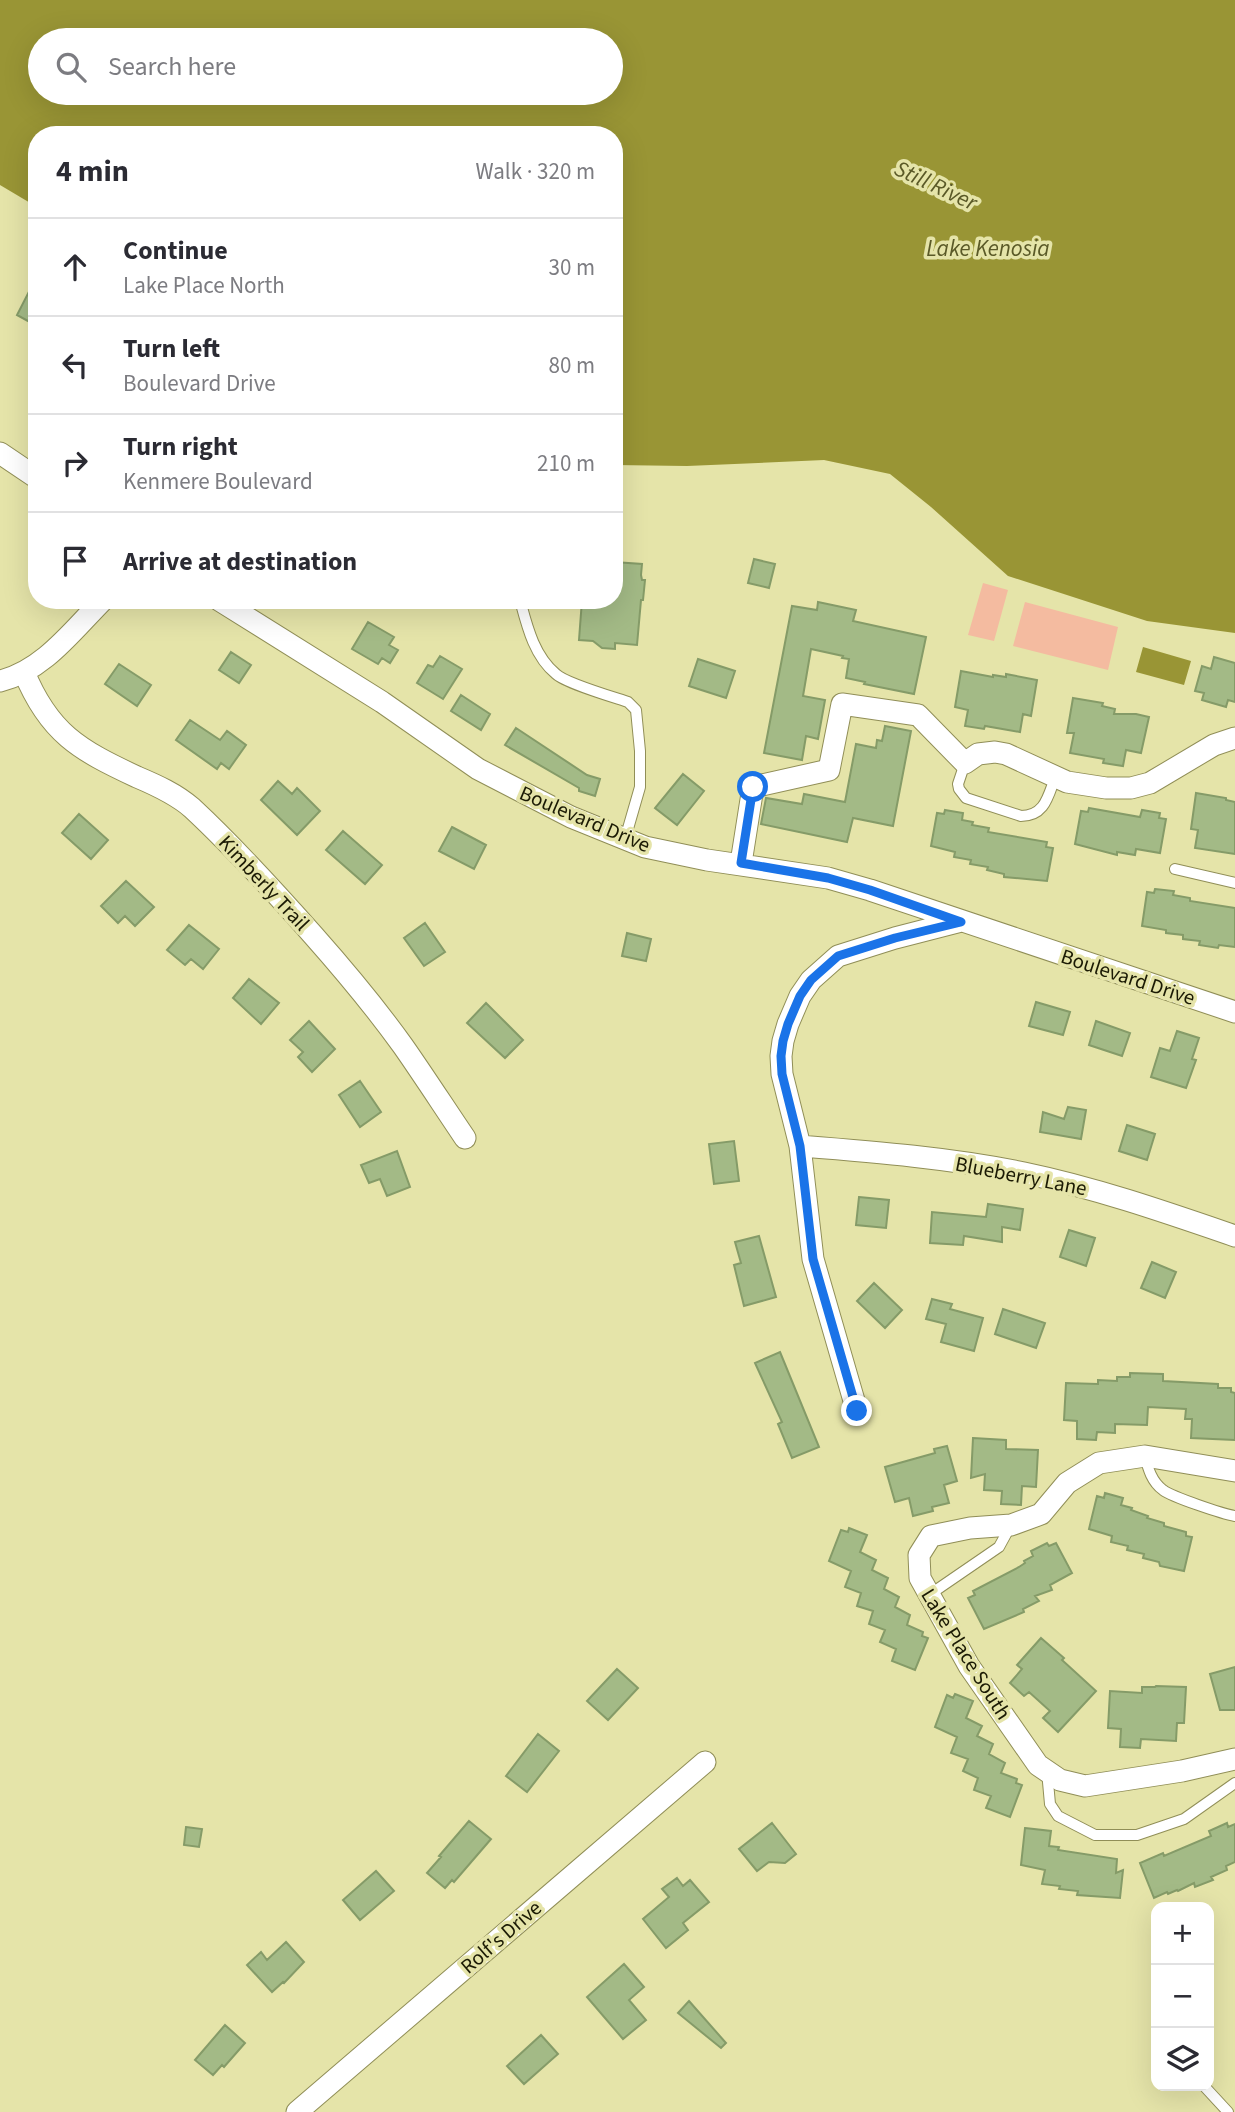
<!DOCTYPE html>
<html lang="en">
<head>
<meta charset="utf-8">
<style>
  :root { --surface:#fff; --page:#f7f7f7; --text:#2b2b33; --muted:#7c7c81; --line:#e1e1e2 }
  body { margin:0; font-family:"Source Sans 3",sans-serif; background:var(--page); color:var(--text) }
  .controls { position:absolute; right:21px; bottom:21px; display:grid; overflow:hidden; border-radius:14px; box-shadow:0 7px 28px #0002 }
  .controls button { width:63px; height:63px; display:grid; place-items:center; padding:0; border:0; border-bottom:2px solid var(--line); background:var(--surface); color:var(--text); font:35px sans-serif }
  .stop { position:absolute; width:21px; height:21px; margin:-16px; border:5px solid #1a73e8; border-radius:50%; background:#fff }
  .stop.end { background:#1a73e8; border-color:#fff; box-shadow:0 2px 7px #0008 }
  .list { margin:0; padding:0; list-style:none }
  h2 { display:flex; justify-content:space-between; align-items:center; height:91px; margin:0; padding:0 28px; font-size:30px }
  h2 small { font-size:23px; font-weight:400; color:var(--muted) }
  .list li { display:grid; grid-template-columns:46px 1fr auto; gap:21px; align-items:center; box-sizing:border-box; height:98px; padding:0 28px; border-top:2px solid var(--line) }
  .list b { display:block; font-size:26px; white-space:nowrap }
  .list p { margin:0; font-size:23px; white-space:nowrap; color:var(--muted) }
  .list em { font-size:23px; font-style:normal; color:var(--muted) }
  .icon { flex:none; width:38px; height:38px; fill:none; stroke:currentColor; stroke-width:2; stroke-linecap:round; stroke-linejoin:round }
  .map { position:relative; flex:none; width:1235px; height:2112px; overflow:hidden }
  .search { position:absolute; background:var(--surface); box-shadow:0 7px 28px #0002; left:28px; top:28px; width:595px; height:77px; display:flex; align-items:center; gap:18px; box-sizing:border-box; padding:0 24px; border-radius:38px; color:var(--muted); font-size:26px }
  .panel { position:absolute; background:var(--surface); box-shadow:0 7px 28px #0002; left:28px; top:126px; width:595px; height:483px; border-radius:28px }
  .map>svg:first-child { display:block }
  .green { fill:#f4bba0 }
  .water { fill:#999535; fill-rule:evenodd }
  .building { fill:#a3ba86; stroke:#859b68; stroke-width:2 }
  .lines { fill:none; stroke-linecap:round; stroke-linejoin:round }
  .lane-casing { stroke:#908e57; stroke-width:12 }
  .street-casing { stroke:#908e57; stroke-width:23 }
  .lane { stroke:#fff; stroke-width:10 }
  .street { stroke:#fff; stroke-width:21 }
  .route { stroke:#1a73e8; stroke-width:9 }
  .labels { text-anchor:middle; stroke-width:7; stroke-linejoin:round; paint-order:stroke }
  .street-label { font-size:21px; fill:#1b1a04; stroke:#e5e4a9 }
  .water-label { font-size:23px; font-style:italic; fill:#5a5927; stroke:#e5e4a9 }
</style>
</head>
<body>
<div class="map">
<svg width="1235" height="2112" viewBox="0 0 1235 2112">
  <rect width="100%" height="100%" fill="#e5e4a9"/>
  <!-- green -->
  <path class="green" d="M983 583 1008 590 994 641 968 635Z
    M1025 602 1118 627 1108 670 1013 646Z"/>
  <!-- water -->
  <path class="water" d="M0 0H1235V633L1147 621 1008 576 931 507 890 474 824 460 687 466 614 465V135H37V207L0 185ZM40 40H611V93H40Z
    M1143 647 1191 661 1184 685 1136 672Z"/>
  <!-- building -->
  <path class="building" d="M37 276V326L17 315Z
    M754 559 775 564 769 588 748 583Z
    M614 562 642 564 641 575 642 580H645L643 600H641L637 645 615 643V649L602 648 593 641 579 640 582 600H614Z
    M818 602 856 610 853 621 926 637 914 694 864 684 865 682 846 678 849 659 842 658 843 656 811 649 803 696 825 700 818 739 806 736 802 760 764 753 792 606 817 610Z
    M368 622 394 637 389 645 398 650 390 663 382 658 378 664 352 649Z
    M231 652 251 665 239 683 219 670Z
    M440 656 462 669 443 699 417 683 428 665 433 667Z
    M1214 657 1235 663V702L1228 700 1226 707 1202 700 1204 693 1195 691 1202 666 1211 669Z
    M698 659 735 671 726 698 689 686Z
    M119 664 151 685 137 706 105 684Z
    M961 671 993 677V675L1006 677V674L1037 680 1031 716 1023 714 1020 732 985 726 984 729 965 726 968 710 955 707Z
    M461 695 490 714 481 730 451 711Z
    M1073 698 1103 703 1102 706 1115 709 1114 714H1136L1149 717 1141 753 1126 750 1123 766 1103 763 1104 759 1070 753 1074 733H1067Z
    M190 720 220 740 227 731 246 745 229 769 221 763 217 769 176 740Z
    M885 726 911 731 893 826 853 818 847 842 761 824 766 798 802 804 804 794 845 802 856 744 876 748 877 740 882 741Z
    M516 728 587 775 600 779 595 796 579 791V788L505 745Z
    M683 774 704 791 677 825 655 808Z
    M278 781 292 794 297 788 320 811 297 835 261 800Z
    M1196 793 1226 798V800L1235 802V854L1195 848 1198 830 1191 829Z
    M1089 808 1140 817 1142 810 1160 813 1159 818 1166 819 1160 853 1136 849 1135 855 1117 852V855L1075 844 1081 811 1088 812Z
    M945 810 963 813 962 820 973 822 972 825 989 828 988 832 1047 842 1046 847 1053 848 1047 881 1004 877V874L987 870 988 867 970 864 971 860 954 857 955 852 931 846 937 813 944 814Z
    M79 814 108 840 91 859 62 833Z
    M452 827 486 845 474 869 439 851Z
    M343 831 382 865 365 884 326 850Z
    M126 881 154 907 135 926 125 916 118 923 101 906Z
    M1155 889 1174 891 1173 895 1190 898V901L1235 908V947L1219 945 1218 948 1199 945 1200 941 1183 939V935L1166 933V930L1142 926 1147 892 1154 893Z
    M425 923 445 952 424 966 404 938Z
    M189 925 219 949 203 969 191 959 185 965 167 950Z
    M627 933 651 939 646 961 622 956Z
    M249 979 279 1003 261 1024 233 998Z
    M1036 1002 1070 1012 1063 1035 1029 1026Z
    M486 1003 523 1040 505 1058 467 1023Z
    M309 1021 335 1049 312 1072 298 1057 303 1052 290 1040Z
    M1096 1021 1130 1033 1122 1056 1089 1045Z
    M1177 1031 1199 1038 1192 1059 1196 1060 1186 1088 1151 1077 1160 1048 1170 1051Z
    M360 1081 381 1112 360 1127 339 1095Z
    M1068 1107 1086 1110 1081 1139 1040 1132 1043 1112 1064 1119Z
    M1127 1125 1155 1134 1147 1160 1119 1151Z
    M734 1141 739 1181 714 1184 709 1144Z
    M397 1151 410 1187 387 1196 380 1179 369 1183 361 1165Z
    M859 1197 889 1200 886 1228 856 1225Z
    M988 1204 1023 1209 1020 1230 1002 1227V1242L964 1236 963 1245 930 1243 932 1212 986 1217Z
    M1069 1230 1095 1238 1086 1266 1060 1257Z
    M759 1236 776 1297 744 1306 734 1265 741 1263 735 1242Z
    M1152 1262 1176 1272 1165 1298 1141 1288Z
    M874 1283 902 1310 885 1328 857 1301Z
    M932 1299 952 1304 950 1309 983 1318 974 1351 941 1342 946 1324 926 1319Z
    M1003 1309 1045 1323 1036 1348 995 1334Z
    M780 1352 819 1447 792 1458 778 1424 782 1422 755 1363Z
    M1130 1373 1163 1374V1381L1218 1384V1388H1231V1392L1235 1393V1440L1191 1438 1192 1419H1185L1186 1409 1148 1407 1147 1425 1115 1424V1433L1097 1432 1096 1440 1077 1439V1421L1064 1420 1066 1383 1098 1384V1380L1117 1381V1377H1130Z
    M973 1438 1006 1440V1449L1038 1450 1036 1487 1022 1486 1021 1505 1001 1504 1002 1491 984 1490 985 1474 971 1478Z
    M947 1446 957 1481 944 1485 949 1503 932 1507 933 1511 913 1516 909 1498 895 1502 885 1467 935 1453 934 1449Z
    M1105 1493 1123 1498 1121 1505 1132 1508 1131 1510 1148 1516 1147 1518 1164 1523V1526L1186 1532V1536L1192 1537 1184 1571 1160 1566 1159 1562 1143 1558 1144 1554 1127 1550 1128 1546 1111 1542 1112 1536 1089 1529 1097 1496 1104 1498Z
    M849 1528 867 1535 860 1552 876 1560 872 1570 888 1578 884 1589 899 1597 895 1607 910 1615 907 1625 923 1632 922 1636 928 1638 915 1670 892 1661 896 1649 880 1642 885 1630 869 1624 873 1611 857 1606 861 1593 845 1587 851 1571 829 1561 841 1530 848 1532Z
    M1047 1543 1049 1546 1056 1543 1072 1573 1050 1585 1052 1590 1035 1596 1039 1601 1023 1609 1024 1612 984 1629 968 1598 975 1595 973 1591 1019 1567 1025 1563 1024 1561 1033 1556 1031 1551Z
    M1041 1638 1064 1658 1062 1660 1096 1691 1058 1732 1043 1718 1050 1711 1029 1692 1024 1696 1010 1683 1022 1669 1017 1665Z
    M1235 1667V1710H1220L1210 1674Z
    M617 1669 638 1688 608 1720 587 1701Z
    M1156 1686 1186 1687 1184 1723H1177L1176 1741 1141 1739 1140 1748 1120 1747 1121 1729 1108 1728 1110 1691 1142 1693V1687H1155Z
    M955 1694 973 1701 966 1718 982 1726 977 1736 993 1744 989 1754 1005 1763 1001 1773 1017 1779 1016 1783 1022 1785 1010 1817 986 1808 991 1796 974 1790 978 1778 963 1771 968 1759 951 1753 957 1737 935 1727 947 1695 953 1698Z
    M538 1734 559 1751 527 1792 506 1776Z
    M469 1821 491 1839 454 1882 452 1880 445 1888 427 1873 441 1857 439 1856Z
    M772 1823 796 1854 785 1863 769 1862 757 1871 739 1849Z
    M1227 1823 1228 1827 1235 1824V1862L1226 1866 1227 1870 1211 1877 1213 1880 1195 1887 1194 1883 1178 1891 1177 1890 1168 1894 1167 1892 1154 1898 1140 1863 1163 1853 1164 1856 1211 1836 1209 1831Z
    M186 1827 202 1829 199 1847 184 1845Z
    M1025 1828 1051 1831 1049 1846 1059 1847 1058 1850 1117 1859 1116 1873 1123 1870 1120 1898 1077 1895 1078 1891 1059 1889 1060 1886 1042 1884 1045 1870 1021 1865Z
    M376 1871 394 1891 360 1920 343 1900Z
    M677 1878 683 1886 690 1880 709 1902 683 1923 688 1930 666 1948 643 1919 669 1897 662 1889Z
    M286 1942 304 1962 284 1983 283 1982 272 1992 247 1965 261 1952 267 1960Z
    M624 1964 644 1987 629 2000 646 2020 623 2039 587 1997Z
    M689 2001 726 2043 721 2048 678 2013Z
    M225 2025 245 2043 224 2067 222 2065 213 2075 195 2060Z
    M541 2035 558 2054 524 2084 507 2066Z"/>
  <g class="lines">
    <defs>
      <path id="lane" d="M520 600C527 626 534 656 556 674 565 683 613 697 628 702L636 710 640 751V787L625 839
        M965 763 958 784 959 789 966 798 1021 816C1045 816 1048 796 1055 778
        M1175 869 1235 883
        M1145 1456C1148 1469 1152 1482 1163 1490 1172 1497 1223 1514 1235 1516
        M929 1595 999 1547 1011 1525
        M1047 1771 1050 1804 1058 1816 1095 1835H1137L1184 1819 1235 1783
        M1204 2086 1228 2112"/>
      <path id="street" d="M0 453 37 478
        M219 600 382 702 478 769 571 817 645 847 707 860 828 878 870 890 1235 1012
        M24 672C49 733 79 750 137 777 156 785 176 794 192 808 235 848 274 891 313 935 344 970 375 1007 403 1046 424 1076 444 1107 465 1138
        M0 681C43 671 73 630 103 600
        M741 863 753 787 829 770 842 704 918 715 965 763 978 754 995 752 1006 754 1067 782 1106 788H1131L1150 783 1214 745 1235 738
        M800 1146C875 1152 951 1158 1024 1173 1096 1188 1165 1212 1235 1236
        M857 1411 813 1259 800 1146 782 1074 781 1056 783 1041 788 1024 800 996 811 980 838 956 895 938 961 921
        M1235 1471 1145 1456 1099 1463 1067 1483 1041 1514 1011 1525 970 1528 931 1536 919 1555 920 1578 969 1666 1038 1765 1060 1780 1085 1786 1182 1771 1235 1759
        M297 2112 705 1762"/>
    </defs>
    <!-- lane casing -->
    <use href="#lane" class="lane-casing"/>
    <!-- street casing -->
    <use href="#street" class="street-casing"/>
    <!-- lane -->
    <use href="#lane" class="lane"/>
    <!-- street -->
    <use href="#street" class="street"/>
  </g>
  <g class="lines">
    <!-- route -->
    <path class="route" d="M753 787 741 863 828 878 870 890 961 922 895 938 838 956 811 980 800 996 788 1024 783 1041 781 1056 782 1074 800 1146 813 1259 857 1411"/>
  </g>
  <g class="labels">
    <!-- street labels -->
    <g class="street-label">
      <text transform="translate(585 819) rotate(23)" y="7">Boulevard Drive</text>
      <text transform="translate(264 883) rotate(47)" y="7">Kimberly Trail</text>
      <text transform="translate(1128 977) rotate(18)" y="7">Boulevard Drive</text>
      <text transform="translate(1021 1176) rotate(11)" y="7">Blueberry Lane</text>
      <text transform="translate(966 1654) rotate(58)" y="7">Lake Place South</text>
      <text transform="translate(501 1937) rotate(-41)" y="7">Rolf's Drive</text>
    </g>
    <!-- water labels -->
    <g class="water-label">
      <text transform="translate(936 185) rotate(25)" y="8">Still River</text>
      <text x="988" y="256">Lake Kenosia</text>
    </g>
  </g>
</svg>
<div class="controls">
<button>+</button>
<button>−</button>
<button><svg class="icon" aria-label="layers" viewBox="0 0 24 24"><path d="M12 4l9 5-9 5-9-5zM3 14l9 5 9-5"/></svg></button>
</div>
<div class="stop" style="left:753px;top:787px"></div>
<div class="stop end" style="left:857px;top:1411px"></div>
<div class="search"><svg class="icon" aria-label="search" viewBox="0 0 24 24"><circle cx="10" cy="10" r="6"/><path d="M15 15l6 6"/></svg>Search here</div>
<section class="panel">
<h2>4 min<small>Walk · 320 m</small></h2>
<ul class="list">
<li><svg class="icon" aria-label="ahead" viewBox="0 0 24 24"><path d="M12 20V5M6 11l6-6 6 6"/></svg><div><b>Continue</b><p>Lake Place North</p></div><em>30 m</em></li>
<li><svg class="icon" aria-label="left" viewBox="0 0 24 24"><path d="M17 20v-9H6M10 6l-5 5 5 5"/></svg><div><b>Turn left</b><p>Boulevard Drive</p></div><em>80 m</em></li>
<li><svg class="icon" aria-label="right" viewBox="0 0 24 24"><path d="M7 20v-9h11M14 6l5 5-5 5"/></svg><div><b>Turn right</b><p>Kenmere Boulevard</p></div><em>210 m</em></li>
<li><svg class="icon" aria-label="arrive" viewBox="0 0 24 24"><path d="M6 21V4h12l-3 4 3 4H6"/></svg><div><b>Arrive at destination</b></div></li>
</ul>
</section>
</div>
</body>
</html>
